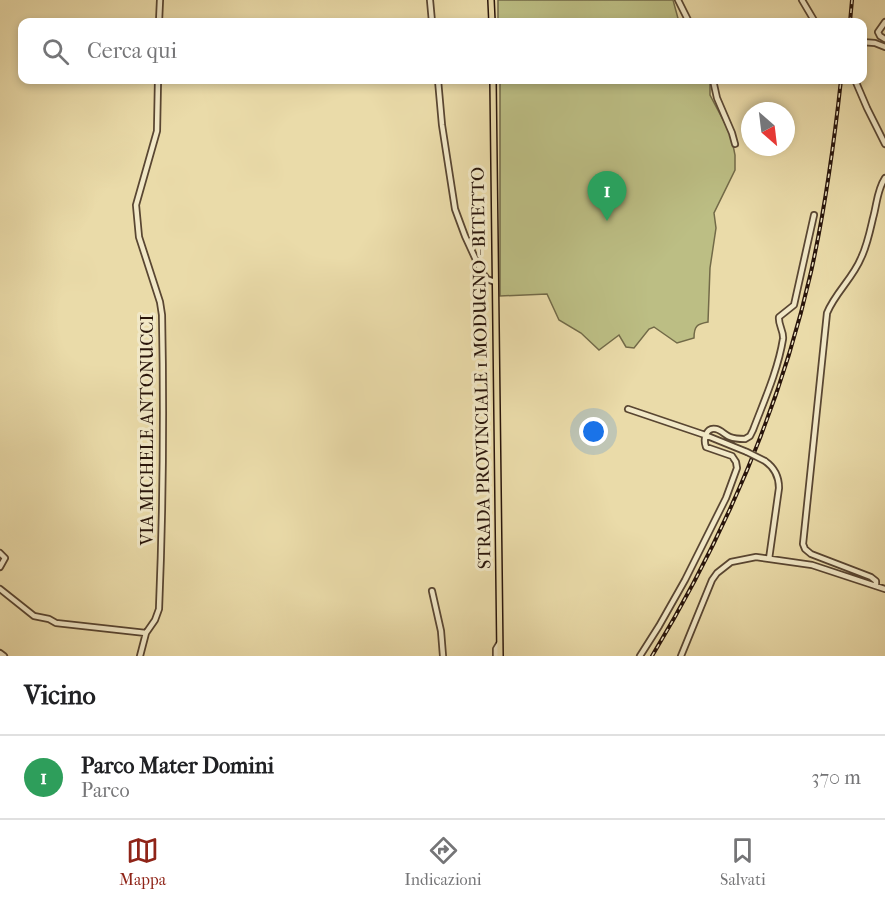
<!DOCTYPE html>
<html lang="it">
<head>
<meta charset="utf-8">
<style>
  :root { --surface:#fff; --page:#f2f2f2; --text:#202124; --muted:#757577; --line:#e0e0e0; --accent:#8f2418 }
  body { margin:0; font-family:"IM FELL French Canon",serif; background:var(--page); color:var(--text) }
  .compass { position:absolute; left:741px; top:102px; width:54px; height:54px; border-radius:50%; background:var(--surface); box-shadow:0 3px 9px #0003; rotate:152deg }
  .you { position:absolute; left:594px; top:432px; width:21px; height:21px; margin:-15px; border:4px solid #fff; border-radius:50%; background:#1a73e8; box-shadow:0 0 0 9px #1a73e833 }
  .badge { display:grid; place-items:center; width:39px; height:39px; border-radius:50%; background:var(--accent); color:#fff; font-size:20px; font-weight:700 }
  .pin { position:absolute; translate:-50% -50px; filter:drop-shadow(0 2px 3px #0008) }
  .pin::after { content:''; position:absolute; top:32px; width:21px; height:18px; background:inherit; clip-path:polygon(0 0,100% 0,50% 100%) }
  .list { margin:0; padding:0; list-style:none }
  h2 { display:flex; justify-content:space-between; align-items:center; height:78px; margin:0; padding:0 24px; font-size:26px }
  h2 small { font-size:20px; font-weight:400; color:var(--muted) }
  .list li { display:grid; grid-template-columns:39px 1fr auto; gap:18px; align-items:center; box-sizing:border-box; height:84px; padding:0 24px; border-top:2px solid var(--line) }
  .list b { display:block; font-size:22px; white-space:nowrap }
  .list p { margin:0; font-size:20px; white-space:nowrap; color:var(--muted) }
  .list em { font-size:20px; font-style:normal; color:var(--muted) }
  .icon { flex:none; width:33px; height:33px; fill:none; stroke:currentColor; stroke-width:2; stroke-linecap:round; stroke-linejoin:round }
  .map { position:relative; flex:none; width:885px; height:656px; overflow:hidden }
  .search { position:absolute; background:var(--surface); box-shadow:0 3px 9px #0003; left:18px; right:18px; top:18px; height:66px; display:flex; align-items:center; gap:15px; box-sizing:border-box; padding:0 21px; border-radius:12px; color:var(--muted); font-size:22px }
  .sheet { height:162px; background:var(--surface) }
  nav { display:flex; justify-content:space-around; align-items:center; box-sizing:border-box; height:84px; border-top:2px solid var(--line); background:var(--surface); font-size:16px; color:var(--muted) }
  nav a { display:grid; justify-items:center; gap:3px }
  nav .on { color:var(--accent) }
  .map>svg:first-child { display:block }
  .green { fill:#bcbe84; stroke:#726a48; stroke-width:1.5 }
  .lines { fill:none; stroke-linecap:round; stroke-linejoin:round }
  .minor-casing { stroke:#594632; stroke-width:8 }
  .major-casing { stroke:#29150b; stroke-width:8 }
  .minor { stroke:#f1e8c7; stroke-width:4.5 }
  .major { stroke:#eadba9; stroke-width:5 }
  .rail-casing { stroke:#29150b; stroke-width:4 }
  .rail { stroke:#f1e8c7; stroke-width:1.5; stroke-dasharray:4.5; stroke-linecap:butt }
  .minor-bridge-casing { stroke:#594632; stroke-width:8; stroke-linecap:butt }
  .minor-bridge { stroke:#f1e8c7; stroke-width:4.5 }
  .labels { text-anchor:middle; stroke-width:6; stroke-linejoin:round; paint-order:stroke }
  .street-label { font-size:18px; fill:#29150b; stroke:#f1e8c7 }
</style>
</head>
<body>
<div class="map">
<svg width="885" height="656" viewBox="0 0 885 656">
  <rect width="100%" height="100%" fill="#eadba9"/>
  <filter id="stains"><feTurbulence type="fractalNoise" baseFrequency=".00333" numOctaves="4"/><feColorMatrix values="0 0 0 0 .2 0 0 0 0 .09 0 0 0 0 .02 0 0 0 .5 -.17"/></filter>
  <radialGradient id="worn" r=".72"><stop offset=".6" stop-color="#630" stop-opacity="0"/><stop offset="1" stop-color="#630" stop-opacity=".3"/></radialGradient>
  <!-- green -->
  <path class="green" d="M498 0H673L679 22H498Z
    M500 80H708L710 82V95L731 135 735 155V170L714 213 716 228 710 268 708 322C697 324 694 326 694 338L677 343 654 327 649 329 634 348 626 347 619 335 599 350 581 333 559 320 547 294 500 296Z"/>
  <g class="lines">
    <defs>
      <path id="minor" d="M430 0 432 22
        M678 0 689 22
        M802 0 815 22
        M159 22 160 0
        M885 22 878 32 880 36 885 39
        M862 42 875 43 885 47
        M438 80 442 125 455 209 465 236 481 271 487 279 495 282
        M713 80 717 98 732 133 735 144
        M855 80 867 108 885 144
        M628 409 705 435 747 452
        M765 461C775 468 779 477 779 488L769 559
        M0 553 5 558 0 567
        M876 586V581L871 577 811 554 805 549 803 544 827 313C835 293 853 278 861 258 867 246 870 231 873 218 877 204 877 190 885 178
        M0 589 34 616 49 619 56 623 146 633
        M432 591 441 631 443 656
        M0 653 4 656
        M140 656 146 633 155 620 159 609C163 511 164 413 162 315L160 302 139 237 136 205 157 131 158 80
        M496 656V649L499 644
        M640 656 659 626 685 580 726 498 737 468 736 462 732 456 706 447C703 439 706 427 716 429 721 430 725 435 730 437 735 439 740 439 745 439L750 436 753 430C764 401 778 370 783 339 784 331 778 325 779 317L794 305 814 215
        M681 656 712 580 717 573 731 562 756 557 812 565 885 589"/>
      <path id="major" d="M491 0 492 22
        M493 80 500 656"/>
    </defs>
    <!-- minor casing -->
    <use href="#minor" class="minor-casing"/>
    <!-- major casing -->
    <use href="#major" class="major-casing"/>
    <!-- minor -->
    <use href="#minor" class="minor"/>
    <!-- major -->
    <use href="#major" class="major"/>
    <defs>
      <path id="rail" d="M850 22 852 0
        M652 656C724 537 780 408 811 272 825 209 834 144 841 80"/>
    </defs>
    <!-- rail casing -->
    <use href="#rail" class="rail-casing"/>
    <!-- rail -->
    <use href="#rail" class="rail"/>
    <defs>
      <path id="minor-bridge" d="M747 452 765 461"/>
    </defs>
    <!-- minor-bridge casing -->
    <use href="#minor-bridge" class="minor-bridge-casing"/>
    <!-- minor-bridge -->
    <use href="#minor-bridge" class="minor-bridge"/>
  </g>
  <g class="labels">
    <!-- street labels -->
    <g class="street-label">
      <text transform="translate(481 368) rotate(-91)" y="6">STRADA PROVINCIALE 1 MODUGNO - BITETTO</text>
      <text transform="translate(147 430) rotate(-90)" y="6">VIA MICHELE ANTONUCCI</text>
    </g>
  </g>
  <rect width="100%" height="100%" filter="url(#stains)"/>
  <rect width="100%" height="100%" fill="url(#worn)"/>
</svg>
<svg class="compass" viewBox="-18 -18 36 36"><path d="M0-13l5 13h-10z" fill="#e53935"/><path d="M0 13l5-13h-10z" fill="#757577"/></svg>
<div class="you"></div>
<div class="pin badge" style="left:607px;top:221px;background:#2e9e5b">1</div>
<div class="search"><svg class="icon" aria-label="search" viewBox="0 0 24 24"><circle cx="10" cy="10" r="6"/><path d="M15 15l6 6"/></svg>Cerca qui</div>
</div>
<section class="sheet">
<h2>Vicino<small></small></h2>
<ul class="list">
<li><span class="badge" style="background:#2e9e5b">1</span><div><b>Parco Mater Domini</b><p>Parco</p></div><em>370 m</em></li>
</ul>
</section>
<nav>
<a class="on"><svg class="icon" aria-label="map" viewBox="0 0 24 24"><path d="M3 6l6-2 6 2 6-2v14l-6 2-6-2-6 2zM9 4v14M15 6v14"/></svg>Mappa</a>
<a><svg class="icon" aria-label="directions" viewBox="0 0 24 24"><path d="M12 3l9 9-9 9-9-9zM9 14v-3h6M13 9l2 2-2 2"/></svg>Indicazioni</a>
<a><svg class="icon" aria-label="saved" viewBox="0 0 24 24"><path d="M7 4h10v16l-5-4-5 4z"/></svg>Salvati</a>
</nav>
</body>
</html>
